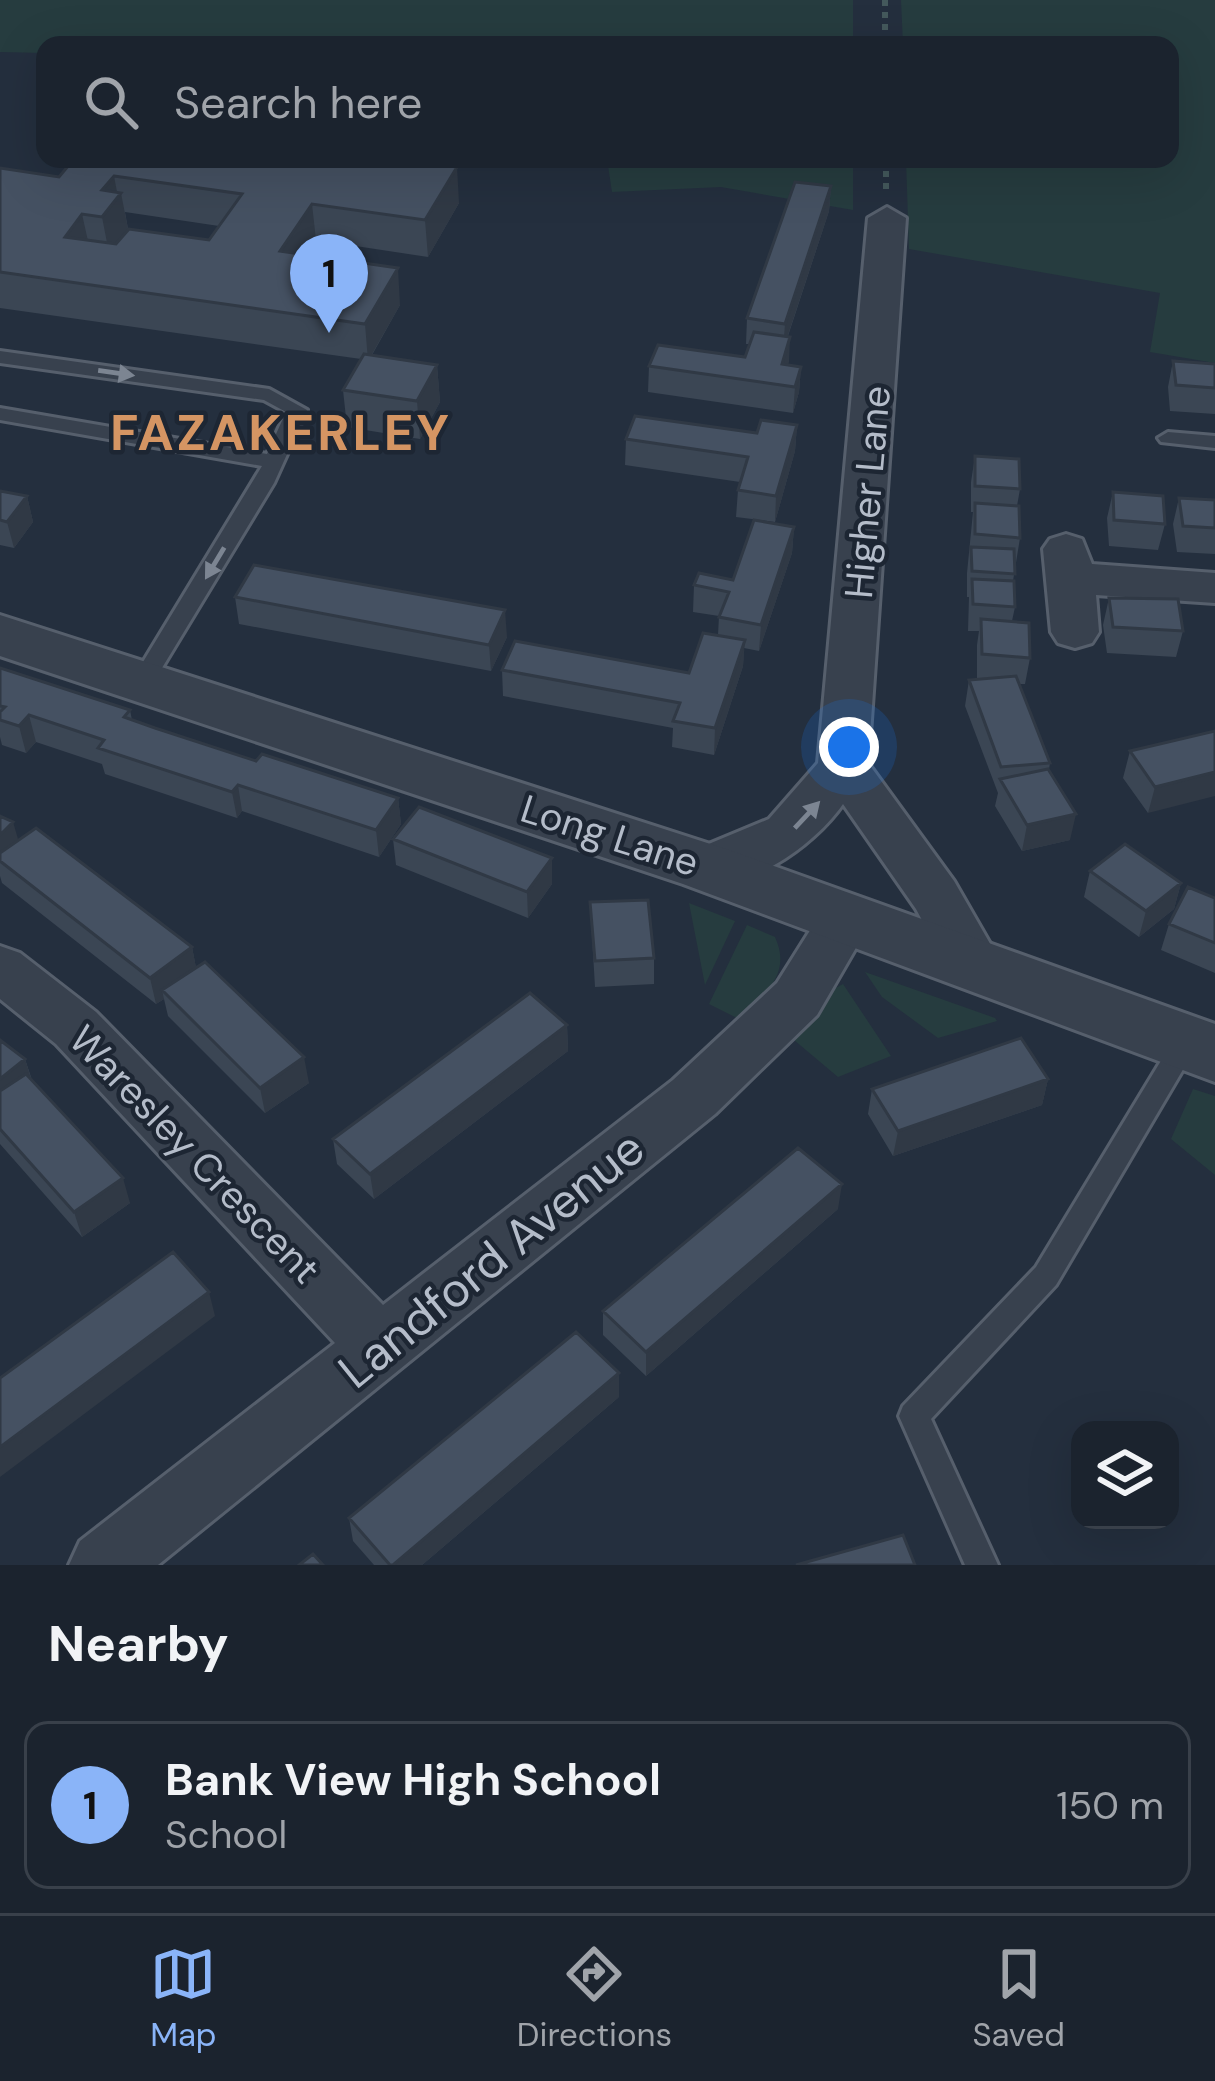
<!DOCTYPE html>
<html lang="en">
<head>
<meta charset="utf-8">
<style>
  :root { --surface:#1b232e; --page:#242b36; --text:#f1f3f6; --muted:#a0a4aa; --line:#39404a; --accent:#8ab4f8 }
  body { margin:0; font-family:"DM Sans",sans-serif; background:var(--page); color:var(--text) }
  .controls { position:absolute; right:36px; bottom:36px; display:grid; overflow:hidden; border-radius:24px; box-shadow:0 12px 48px #0002 }
  .controls button { width:108px; height:108px; display:grid; place-items:center; padding:0; border:0; border-bottom:3px solid var(--line); background:var(--surface); color:var(--text); font:60px sans-serif }
  .you { position:absolute; left:849px; top:747px; width:42px; height:42px; margin:-30px; border:9px solid #fff; border-radius:50%; background:#1a73e8; box-shadow:0 0 0 18px #1a73e833 }
  .badge { display:grid; place-items:center; width:78px; height:78px; border-radius:50%; background:var(--accent); color:#111; font-size:39px; font-weight:700 }
  .pin { position:absolute; translate:-50% -99px; filter:drop-shadow(0 3px 6px #0008) }
  .pin::after { content:''; position:absolute; top:63px; width:42px; height:36px; background:inherit; clip-path:polygon(0 0,100% 0,50% 100%) }
  .list { margin:0; padding:0; list-style:none }
  h2 { display:flex; justify-content:space-between; align-items:center; height:156px; margin:0; padding:0 48px; font-size:51px }
  h2 small { font-size:39px; font-weight:400; color:var(--muted) }
  .list li { display:grid; grid-template-columns:78px 1fr auto; gap:36px; align-items:center; box-sizing:border-box; height:168px; margin:0 24px 24px; padding:0 24px; border:3px solid var(--line); border-radius:24px }
  .list b { display:block; font-size:45px; white-space:nowrap }
  .list p { margin:0; font-size:39px; white-space:nowrap; color:var(--muted) }
  .list em { font-size:39px; font-style:normal; color:var(--muted) }
  .icon { flex:none; width:66px; height:66px; fill:none; stroke:currentColor; stroke-width:2; stroke-linecap:round; stroke-linejoin:round }
  .map { position:relative; flex:none; width:1215px; height:1565px; overflow:hidden }
  .search { position:absolute; background:var(--surface); box-shadow:0 12px 48px #0002; left:36px; right:36px; top:36px; height:132px; display:flex; align-items:center; gap:30px; box-sizing:border-box; padding:0 42px; border-radius:24px; color:var(--muted); font-size:45px }
  .sheet { height:348px; background:var(--surface) }
  nav { display:flex; justify-content:space-around; align-items:center; box-sizing:border-box; height:168px; border-top:3px solid var(--line); background:var(--surface); font-size:33px; color:var(--muted) }
  nav a { display:grid; justify-items:center; gap:6px }
  nav .on { color:var(--accent) }
  .map>svg:first-child { display:block }
  .green { fill:#263c3f }
  .lines { fill:none; stroke-linecap:round; stroke-linejoin:round }
  .service-casing { stroke:#565f6c; stroke-width:6 }
  .minor-casing { stroke:#565f6c; stroke-width:6 }
  .tertiary-casing { stroke:#565f6c; stroke-width:6 }
  .path { stroke:#44595c; stroke-width:6; stroke-dasharray:6 6; stroke-linecap:butt }
  .service { fill:#38414e; fill-rule:evenodd }
  .minor { fill:#38414e; fill-rule:evenodd }
  .tertiary { fill:#38414e; fill-rule:evenodd }
  .wall { fill:#3b4654; fill-rule:evenodd }
  .shaded-wall { fill:#303945 }
  .building { fill:#455162; stroke:#303945; stroke-width:3; fill-rule:evenodd }
  .oneway { fill:#7c8592 }
  .labels { text-anchor:middle; stroke-width:9; stroke-linejoin:round; paint-order:stroke }
  .street-label { font-size:39px; fill:#b4bcc9; stroke:#1d2633 }
  .near-street-label { font-size:48px; fill:#b4bcc9; stroke:#1d2633 }
  .district-label { font-size:51px; font-weight:bold; letter-spacing:3px; fill:#d59563; stroke:#1d2633 }
</style>
</head>
<body>
<div class="map">
<svg width="1215" height="1565" viewBox="0 0 1215 1565">
  <rect width="100%" height="100%" fill="#242f3e"/>
  <!-- green -->
  <path class="green" d="M0 0H853V45H433L375 36 277 45H45V53L0 52Z
    M901 0H1215V363L1150 352 1160 293 909 249 906 159H1170V45H903Z
    M607 159H853V210L721 187 612 192Z
    M689 903 735 921 705 985Z
    M747 925 775 937C792 974 765 993 741 1020L709 1004Z
    M865 972 995 1018 997 1021 938 1038 882 997Z
    M843 984 891 1056 838 1077 794 1040 832 990Z
    M1193 1089 1215 1096V1175L1171 1139Z"/>
  <g class="lines">
    <defs>
      <path id="service" d="M0 351 269 389 307 410 274 483 148 691 140 693 129 685 262 466 0 420V408L267 454 286 412 264 400 0 363Z
        M1168 432 1215 436V448L1161 442 1158 438Z
        M1185 1033 1194 1036 1198 1044 1056 1285 931 1419 998 1565H965L899 1416 903 1406 1036 1267 1176 1036Z"/>
      <path id="minor" d="M887 207 906 218 868 763 954 881 1004 968 996 983 976 990 956 983 916 909 843 804C813 847 742 898 687 881L680 867 687 853 769 819 818 763 868 218Z
        M1066 534 1082 539 1092 564 1215 573V603L1096 595 1099 632 1092 643 1075 648 1058 643 1051 632 1043 549 1050 539Z
        M845 899 864 905 872 920 817 1015 715 1114 158 1565H69L80 1541 335 1343 56 1044 0 999V946L20 953 96 1012 383 1305 673 1080 777 983 826 905Z"/>
      <path id="tertiary" d="M0 615 729 850 1215 1024V1082L683 884 0 656Z"/>
    </defs>
    <!-- service casing -->
    <use href="#service" class="service-casing"/>
    <!-- minor casing -->
    <use href="#minor" class="minor-casing"/>
    <!-- tertiary casing -->
    <use href="#tertiary" class="tertiary-casing"/>
    <!-- path -->
    <path class="path" d="M885 0V45
      M886 159V193"/>
    <!-- service -->
    <use href="#service" class="service"/>
    <!-- minor -->
    <use href="#minor" class="minor"/>
    <!-- tertiary -->
    <use href="#tertiary" class="tertiary"/>
  </g>
  <!-- wall -->
  <path class="wall" d="M74 159 459 203 428 257 316 240 306 255 400 305 372 355 437 365 440 402 420 439 347 427 343 390 361 359 0 308V168L59 177ZM125 212 219 226 209 240 128 229Z
    M831 186 829 211 788 336V365L801 367 799 392 793 413 648 392 649 366 745 357 749 344H746L747 318Z
    M1173 361 1215 364V414L1170 411 1168 387Z
    M797 425 795 451 775 522 736 517 738 490 740 482 625 465 626 439 757 433Z
    M975 456 1020 489 1017 506 1020 538 1013 581 1015 607 1012 621 1030 658 1025 684H1019L1050 763 1049 769 1070 840 1022 851 995 806 998 793 965 706 969 680 977 679V645L979 631H968L969 597H967V573L973 512H971V482Z
    M0 491 27 496 33 522 14 548 0 545Z
    M1113 492 1165 524 1158 550 1109 546 1107 518Z
    M1179 498 1215 500V554L1177 552 1173 524Z
    M794 527 792 553 759 651 744 648 743 666 714 755 672 747 673 728 503 696 502 670 689 673 718 635 719 616 693 612 694 585 733 580Z
    M235 597 507 637 491 671 239 624Z
    M1109 598 1183 631 1176 657 1107 653 1103 625Z
    M0 668 130 710 132 720 256 761 398 798 401 824 379 857 242 811 237 818 105 774 102 764 36 742 26 753 2 745 0 737Z
    M1215 731 1148 813 1123 778 1130 751Z
    M0 816 18 840 192 947 196 968 309 1083 265 1113 168 1016 164 999 156 1004 2 883 0 876Z
    M393 839 552 884 528 918 396 865Z
    M1090 871 1181 883 1174 909 1139 937 1084 897Z
    M1215 898V973L1161 950 1169 924Z
    M590 902 654 958V984L595 987Z
    M567 1025 568 1051 374 1199 337 1164 333 1139Z
    M0 1040 25 1059 32 1080 130 1203 82 1237 0 1144Z
    M1048 1079 1042 1105 893 1156 868 1114 872 1089Z
    M838 1209 646 1376 603 1335V1311Z
    M619 1397 422 1565H374L353 1541 349 1518Z"/>
  <!-- shaded-wall -->
  <path class="shaded-wall" d="M457 167 459 203 428 257 425 220Z
    M114 176 118 197 121 193 128 229 109 253 102 217V190Z
    M831 186 829 211 783 350 785 324Z
    M312 204 316 240 285 288 280 251Z
    M82 214 90 250 65 237Z
    M398 268 400 305 368 361 365 324Z
    M790 337 789 362 782 385V364Z
    M437 365 440 402 420 439 417 401Z
    M801 367 799 392 793 413 795 387Z
    M797 425 795 451 775 522 776 496Z
    M27 496 33 522 14 548 7 522Z
    M794 527 792 553 759 651 761 625Z
    M505 610 507 637 491 671 489 645Z
    M745 640 743 666 714 755 715 728Z
    M29 715 36 742 26 753 19 726Z
    M1215 772V796L1148 813 1155 787Z
    M238 785 242 811 237 818 232 792Z
    M398 798 401 824 379 857 376 830Z
    M1076 814 1070 840 1022 851 1027 825Z
    M13 822 21 849 0 861V835Z
    M552 858V884L528 918 527 892Z
    M1181 883 1174 909 1139 937 1146 911Z
    M192 947 197 973 162 990 164 999 156 1004 150 978Z
    M567 1025 568 1051 374 1199 370 1174Z
    M304 1057 309 1083 265 1113 260 1088Z
    M25 1059 33 1085 0 1112V1079Z
    M1048 1079 1042 1105 893 1156 898 1131Z
    M123 1178 130 1203 82 1237 74 1212Z
    M842 1184 838 1209 646 1376V1352Z
    M209 1292 215 1316 0 1477V1447Z
    M619 1373V1397L422 1565H393Z"/>
  <!-- building -->
  <path class="building" d="M74 159H396L457 167 425 220 312 204 280 251 398 268 365 324 0 272V168L59 177ZM114 176 242 194 209 240 129 229 116 244 65 237 82 214 102 217 121 193 102 190Z
    M795 182 831 186 785 324 747 318Z
    M754 332 790 337 782 364 801 367 795 387 649 366 658 345 745 357Z
    M364 354 437 365 417 401 343 390Z
    M1173 361 1215 364V388L1176 385Z
    M635 416 757 433 761 420 797 425 776 496 738 490 748 457 626 439Z
    M975 456 1019 459 1020 489 975 486Z
    M0 491 27 496 7 522 0 520Z
    M1113 492 1163 496 1165 524 1114 520Z
    M1179 498 1215 500V528L1183 526Z
    M975 503 1019 506 1020 538 975 534Z
    M754 520 794 527 761 625 719 617 729 592 694 585 699 573 733 580Z
    M971 547 1014 549 1015 574 972 571Z
    M254 565 505 610 489 645 235 597Z
    M972 579 1014 581 1015 607 973 604Z
    M1109 598 1178 599 1183 631 1113 627Z
    M981 619 1029 623 1030 658 982 654Z
    M703 633 745 640 715 728 673 721 680 703 502 670 515 641 689 673Z
    M0 668 130 710 124 717 155 728 256 761 262 754 398 798 376 830 238 785 232 792 98 748 104 740 29 715 19 726 0 720V712L5 707 0 706Z
    M1016 676 1050 763 1001 767 969 680Z
    M1215 731V772L1155 787 1130 751Z
    M1048 769 1076 814 1027 825 1000 779Z
    M419 807 552 858 527 892 393 839Z
    M0 816 13 822 0 835Z
    M36 828 192 947 150 978 0 861V853Z
    M1125 844 1181 883 1146 911 1090 871Z
    M1188 887 1215 898V943L1169 924Z
    M648 900 654 958 595 961 590 902Z
    M205 962 304 1057 260 1088 162 990Z
    M530 993 567 1025 370 1174 333 1139Z
    M1021 1038 1048 1079 898 1131 872 1089Z
    M0 1040 25 1059 0 1079Z
    M26 1074 123 1178 74 1212 0 1129V1091Z
    M798 1148 842 1184 646 1352 603 1311Z
    M173 1252 209 1292 0 1447V1378Z
    M576 1332 619 1373 393 1565H390L349 1518Z
    M903 1535 915 1565H796Z
    M313 1554 323 1565H299Z"/>
  <!-- one-way arrows -->
  <defs><path id="oneway-solid" d="M-6-.8H1V-3.2L6.5 0L1 3.2V.8H-6Z" transform="scale(3)"/></defs>
  <g class="oneway">
    <use href="#oneway-solid" transform="translate(116 373) rotate(8)"/>
    <use href="#oneway-solid" transform="translate(215 563) rotate(121)"/>
    <use href="#oneway-solid" transform="translate(807 815) rotate(-47)"/>
  </g>
  <g class="labels">
    <!-- street labels -->
    <g class="street-label">
      <text transform="translate(867 492) rotate(-85)" y="14">Higher Lane</text>
      <text transform="translate(610 835) rotate(18)" y="14">Long Lane</text>
      <text transform="translate(195 1154) rotate(46)" y="14">Waresley Crescent</text>
    </g>
    <!-- near-street labels -->
    <g class="near-street-label">
      <text transform="translate(491 1259) rotate(-39)" y="17">Landford Avenue</text>
    </g>
    <!-- district labels -->
    <g class="district-label">
      <text x="281" y="450">FAZAKERLEY</text>
    </g>
  </g>
</svg>
<div class="controls">
<button><svg class="icon" aria-label="layers" viewBox="0 0 24 24"><path d="M12 4l9 5-9 5-9-5zM3 14l9 5 9-5"/></svg></button>
</div>
<div class="you"></div>
<div class="pin badge" style="left:329px;top:333px">1</div>
<div class="search"><svg class="icon" aria-label="search" viewBox="0 0 24 24"><circle cx="10" cy="10" r="6"/><path d="M15 15l6 6"/></svg>Search here</div>
</div>
<section class="sheet">
<h2>Nearby<small></small></h2>
<ul class="list">
<li><span class="badge">1</span><div><b>Bank View High School</b><p>School</p></div><em>150 m</em></li>
</ul>
</section>
<nav>
<a class="on"><svg class="icon" aria-label="map" viewBox="0 0 24 24"><path d="M3 6l6-2 6 2 6-2v14l-6 2-6-2-6 2zM9 4v14M15 6v14"/></svg>Map</a>
<a><svg class="icon" aria-label="directions" viewBox="0 0 24 24"><path d="M12 3l9 9-9 9-9-9zM9 14v-3h6M13 9l2 2-2 2"/></svg>Directions</a>
<a><svg class="icon" aria-label="saved" viewBox="0 0 24 24"><path d="M7 4h10v16l-5-4-5 4z"/></svg>Saved</a>
</nav>
</body>
</html>
